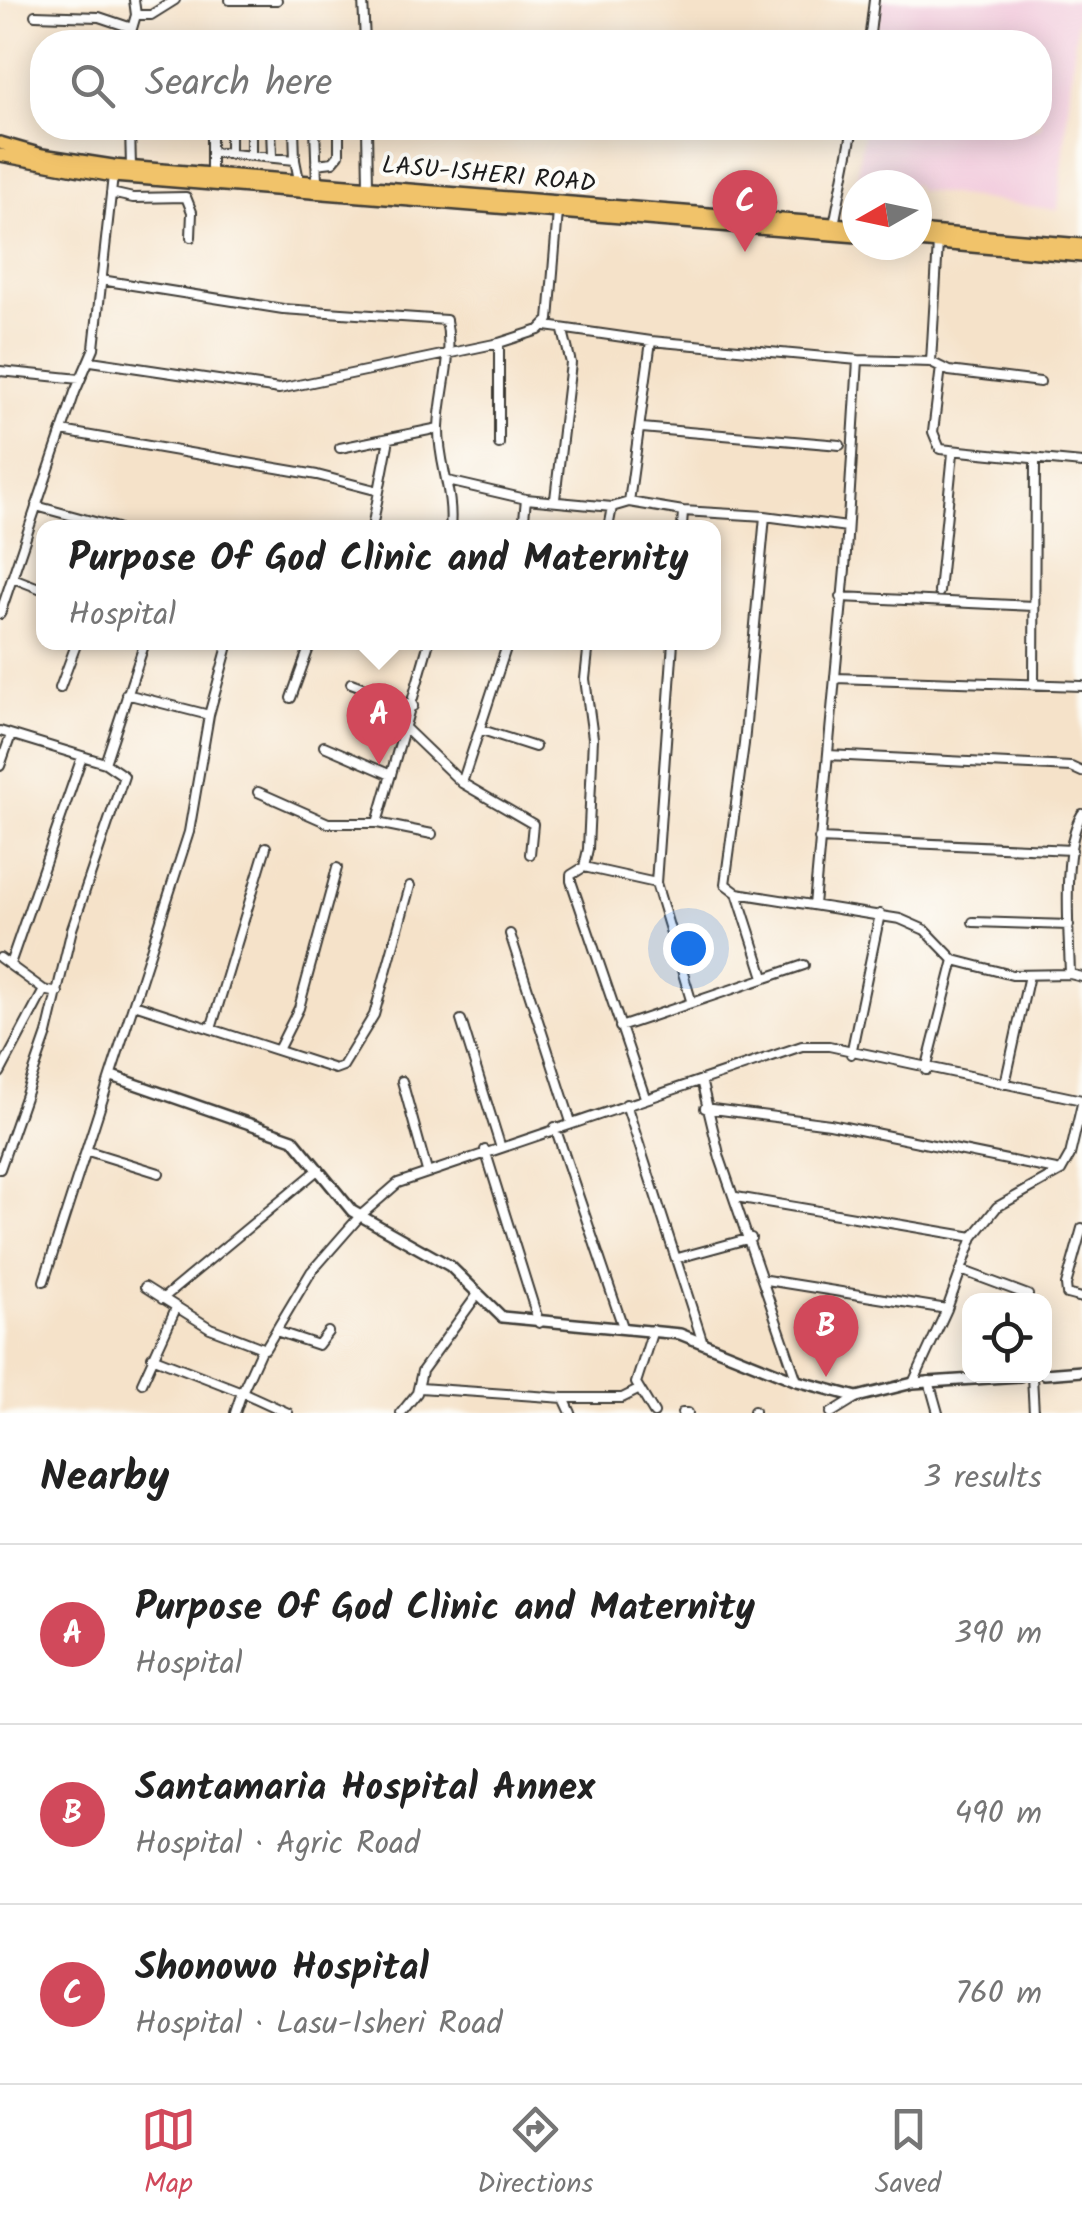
<!DOCTYPE html>
<html lang="en">
<head>
<meta charset="utf-8">
<style>
  :root { --surface:#fff; --page:#f6f6f6; --text:#222; --muted:#767676; --line:#e0e0e0; --accent:#d1495b }
  body { margin:0; font-family:Kalam,sans-serif; background:var(--page); color:var(--text) }
  .controls { position:absolute; right:30px; bottom:30px; display:grid; overflow:hidden; border-radius:20px; box-shadow:0 5px 25px #0003 }
  .controls button { width:90px; height:90px; display:grid; place-items:center; padding:0; border:0; border-bottom:2px solid var(--line); background:var(--surface); color:var(--text); font:50px sans-serif }
  .compass { position:absolute; left:842px; top:170px; width:90px; height:90px; border-radius:50%; background:var(--surface); box-shadow:0 5px 25px #0003; rotate:261deg }
  .you { position:absolute; left:688px; top:948px; width:35px; height:35px; margin:-25px; border:8px solid #fff; border-radius:50%; background:#1a73e8; box-shadow:0 0 0 15px #1a73e833 }
  .badge { display:grid; place-items:center; width:65px; height:65px; border-radius:50%; background:var(--accent); color:#fff; font-size:32px; font-weight:700 }
  .pin { position:absolute; translate:-50% -82px; filter:drop-shadow(0 2px 5px #0008) }
  .pin::after { content:''; position:absolute; top:52px; width:35px; height:30px; background:inherit; clip-path:polygon(0 0,100% 0,50% 100%) }
  .popup { position:absolute; left:36px; top:520px; width:685px; height:130px; box-sizing:border-box; display:grid; place-content:center; border-radius:20px; background:var(--surface); filter:drop-shadow(0 2px 8px #0005); font-size:32px; white-space:nowrap; color:var(--muted) }
  .popup b { font-size:38px; color:var(--text) }
  .popup::after { content:''; position:absolute; left:50%; top:100%; margin-left:-20px; border:20px solid transparent; border-top-color:var(--surface) }
  .list { margin:0; padding:0; list-style:none }
  h2 { display:flex; justify-content:space-between; align-items:center; height:130px; margin:0; padding:0 40px; font-size:42px }
  h2 small { font-size:32px; font-weight:400; color:var(--muted) }
  .list li { display:grid; grid-template-columns:65px 1fr auto; gap:30px; align-items:center; box-sizing:border-box; height:180px; padding:0 40px; border-top:2px solid var(--line) }
  .list b { display:block; font-size:38px; white-space:nowrap }
  .list p { margin:0; font-size:32px; white-space:nowrap; color:var(--muted) }
  .list em { font-size:32px; font-style:normal; color:var(--muted) }
  .icon { flex:none; width:55px; height:55px; fill:none; stroke:currentColor; stroke-width:2; stroke-linecap:round; stroke-linejoin:round }
  .map { position:relative; flex:none; width:1082px; height:1413px; overflow:hidden }
  .search { position:absolute; background:var(--surface); box-shadow:0 5px 25px #0003; left:30px; right:30px; top:30px; height:110px; display:flex; align-items:center; gap:25px; box-sizing:border-box; padding:0 35px; border-radius:40px; color:var(--muted); font-size:38px }
  .sheet { height:670px; background:var(--surface) }
  nav { display:flex; justify-content:space-around; align-items:center; box-sizing:border-box; height:140px; border-top:2px solid var(--line); background:var(--surface); font-size:28px; color:var(--muted) }
  nav a { display:grid; justify-items:center; gap:5px }
  nav .on { color:var(--accent) }
  .map>svg:first-child { display:block }
  .built { fill:#f3cfdf }
  .lines { fill:none; stroke-linecap:round; stroke-linejoin:round }
  .minor-casing { stroke:#3d3a36; stroke-width:12 }
  .tertiary-casing { stroke:#3d3a36; stroke-width:14 }
  .primary-casing { stroke:#3d3a36; stroke-width:16 }
  .minor { stroke:#fff; stroke-width:8 }
  .tertiary { stroke:#fff; stroke-width:9 }
  .primary { stroke:#f1c36a; stroke-width:11 }
  .labels { text-anchor:middle; stroke-width:8; stroke-linejoin:round; paint-order:stroke }
  .street-label { font-size:25px; fill:#1c1c1c; stroke:#fdfcf7 }
</style>
</head>
<body>
<div class="map">
<svg width="1082" height="1413" viewBox="0 0 1082 1413">
  <rect width="100%" height="100%" fill="#fdfcf7"/>
  <filter id="ink" filterUnits="userSpaceOnUse"><feTurbulence type="fractalNoise" baseFrequency=".01" numOctaves="2"/><feDisplacementMap in="SourceGraphic" scale="20" xChannelSelector="R" yChannelSelector="G"/><feConvolveMatrix kernelMatrix="1 2 1 2 8 2 1 2 1" color-interpolation-filters="sRGB"/></filter>
  <filter id="wash" filterUnits="userSpaceOnUse"><feTurbulence type="fractalNoise" baseFrequency=".0048" numOctaves="4" result="noise"/><feDisplacementMap in="SourceGraphic" scale="40" xChannelSelector="R" yChannelSelector="G"/><feGaussianBlur stdDeviation="2.25" result="paint"/><feColorMatrix in="noise" values="0 0 0 0 0 0 0 0 0 0 0 0 0 0 0 0 0 1.4 0 .05"/><feComposite in="paint" operator="in"/></filter>
  <g filter="url(#wash)">
    <rect width="100%" height="100%" fill="#f5e2c9"/>
    <!-- built -->
    <path class="built" d="M881 0H1079L1058 210 917 190V185L856 181 864 128H1040V42H875Z"/>
  </g>
  <g filter="url(#ink)">
    <g class="lines">
      <defs>
        <path id="minor" d="M230 0H277
          M363 0 365 42
          M35 15 99 17 129 27
          M136 15H151L175 0
          M128 42 136 15 134 0
          M869 42 874 0
          M40 57H42
          M130 128 131 167
          M211 128V152
          M230 128V153
          M251 128V155
          M271 128 272 156
          M294 128 295 160
          M315 128 317 182
          M367 128 368 185
          M316 164 333 162 339 155V128
          M211 174V152L295 160 299 180
          M111 193 133 198 186 197 192 212 191 237
          M834 225 853 128
          M101 280 283 309 446 320C454 356 440 392 439 428 438 462 454 493 450 528
          M546 326 651 341 858 360 931 362 949 371 1040 382
          M499 343V444
          M91 361 279 389 499 343 539 330 549 320 558 212
          M931 362 938 243
          M941 367 933 432 940 449 1082 463
          M0 371 80 379
          M642 428 840 445
          M62 431 317 475 379 491
          M340 448 439 428
          M448 481 526 499 612 507 629 502 683 511 765 516
          M555 499 571 363 563 331
          M629 502 651 341
          M36 506 117 528
          M847 527 765 516 744 744 725 884 737 893 900 919 925 930 954 960 1012 975 1070 974
          M372 528 389 439
          M523 528 526 499
          M608 528 612 507
          M682 528 683 511
          M13 578 44 590
          M939 592 953 453
          M841 597 1034 606
          M0 614 75 392 94 348 113 176
          M589 642 585 679 593 738 588 849 584 867 571 875V881L645 1097
          M673 642 656 883 691 1000
          M835 678 1082 686
          M351 683 413 706
          M1034 685 1035 461
          M60 688 77 642
          M126 694 209 715
          M291 698 311 642
          M406 729 462 783 533 824 530 854
          M482 730 535 747
          M0 731 105 763 124 776 72 929 47 1034 0 1169
          M324 746 391 775
          M828 755 1071 767 1082 772
          M105 763 145 642
          M0 766 11 735
          M462 783 508 642
          M258 792 328 823H377L432 834
          M1082 814C1061 848 1069 933 1070 974L1082 977
          M377 823 429 642
          M819 839 1072 850
          M584 867 656 883
          M737 893 764 977
          M814 905 845 569 858 360
          M973 922 1069 925
          M510 934 571 1122
          M0 958 44 990 58 993
          M10 964 82 757
          M134 1004 335 1069 343 1066 374 1015 410 886
          M461 1020 500 1145
          M620 1027 804 965
          M211 1029 266 847
          M278 1050 299 1008 337 868
          M851 1054 880 914
          M926 1070 954 960
          M0 1073 44 990
          M701 1080 720 1158 797 1381
          M402 1081 427 1171
          M1005 1084 1029 975
          M626 1104 702 1340
          M705 1108 830 1124 1061 1171
          M555 1127 623 1327
          M485 1150 539 1323
          M88 1151 159 1173
          M736 1197 973 1237
          M1082 1228 1066 1285 1067 1294 1082 1298
          M678 1258 751 1238
          M961 1270 1028 1295
          M766 1280 947 1309
          M44 1281 189 832 209 715 229 642
          M145 1287 210 1328 265 1349 311 1272 360 1216 398 1183 802 1046H829L1082 1100
          M162 1299 319 1169
          M653 1330 636 1383 654 1413
          M276 1331 318 1345 328 1332
          M261 1350 242 1392 288 1413
          M152 1357 242 1392 235 1413
          M1032 1376 1034 1413
          M929 1381 938 1413
          M142 1383 176 1308
          M913 1383 947 1309 973 1237 997 1207 1061 1171 1070 1155 1082 1104
          M420 1388 564 1398
          M754 1411V1413
          M401 1413 417 1393 422 1371 478 1294
          M571 1413 564 1398H622L638 1390
          M682 1413H688
          M831 1413 857 1397"/>
        <path id="tertiary" d="M112 1076 293 1139 352 1211 450 1266 502 1317 680 1334 797 1381 857 1397 913 1383 1020 1376
          M1044 1374 1082 1371"/>
        <path id="primary" d="M0 143 42 155 113 166 857 226
          M0 155 113 176 857 236
          M917 231 1082 245
          M917 241 1082 256"/>
      </defs>
      <!-- minor casing -->
      <use href="#minor" class="minor-casing"/>
      <!-- tertiary casing -->
      <use href="#tertiary" class="tertiary-casing"/>
      <!-- primary casing -->
      <use href="#primary" class="primary-casing"/>
      <!-- minor -->
      <use href="#minor" class="minor"/>
      <!-- tertiary -->
      <use href="#tertiary" class="tertiary"/>
      <!-- primary -->
      <use href="#primary" class="primary"/>
    </g>
  </g>
  <g class="labels">
    <!-- street labels -->
    <g class="street-label">
      <text transform="translate(489 173) rotate(5)" y="9">LASU-ISHERI ROAD</text>
    </g>
  </g>
</svg>
<div class="controls">
<button><svg class="icon" aria-label="locate" viewBox="0 0 24 24"><circle cx="12" cy="12" r="6"/><path d="M12 2v4M12 18v4M2 12h4M18 12h4"/></svg></button>
</div>
<svg class="compass" viewBox="-18 -18 36 36"><path d="M0-13l5 13h-10z" fill="#e53935"/><path d="M0 13l5-13h-10z" fill="#767676"/></svg>
<div class="you"></div>
<div class="pin badge" style="left:379px;top:765px">A</div>
<div class="popup"><b>Purpose Of God Clinic and Maternity</b>Hospital</div>
<div class="pin badge" style="left:826px;top:1377px">B</div>
<div class="pin badge" style="left:745px;top:252px">C</div>
<div class="search"><svg class="icon" aria-label="search" viewBox="0 0 24 24"><circle cx="10" cy="10" r="6"/><path d="M15 15l6 6"/></svg>Search here</div>
</div>
<section class="sheet">
<h2>Nearby<small>3 results</small></h2>
<ul class="list">
<li><span class="badge">A</span><div><b>Purpose Of God Clinic and Maternity</b><p>Hospital</p></div><em>390 m</em></li>
<li><span class="badge">B</span><div><b>Santamaria Hospital Annex</b><p>Hospital · Agric Road</p></div><em>490 m</em></li>
<li><span class="badge">C</span><div><b>Shonowo Hospital</b><p>Hospital · Lasu-Isheri Road</p></div><em>760 m</em></li>
</ul>
</section>
<nav>
<a class="on"><svg class="icon" aria-label="map" viewBox="0 0 24 24"><path d="M3 6l6-2 6 2 6-2v14l-6 2-6-2-6 2zM9 4v14M15 6v14"/></svg>Map</a>
<a><svg class="icon" aria-label="directions" viewBox="0 0 24 24"><path d="M12 3l9 9-9 9-9-9zM9 14v-3h6M13 9l2 2-2 2"/></svg>Directions</a>
<a><svg class="icon" aria-label="saved" viewBox="0 0 24 24"><path d="M7 4h10v16l-5-4-5 4z"/></svg>Saved</a>
</nav>
</body>
</html>
